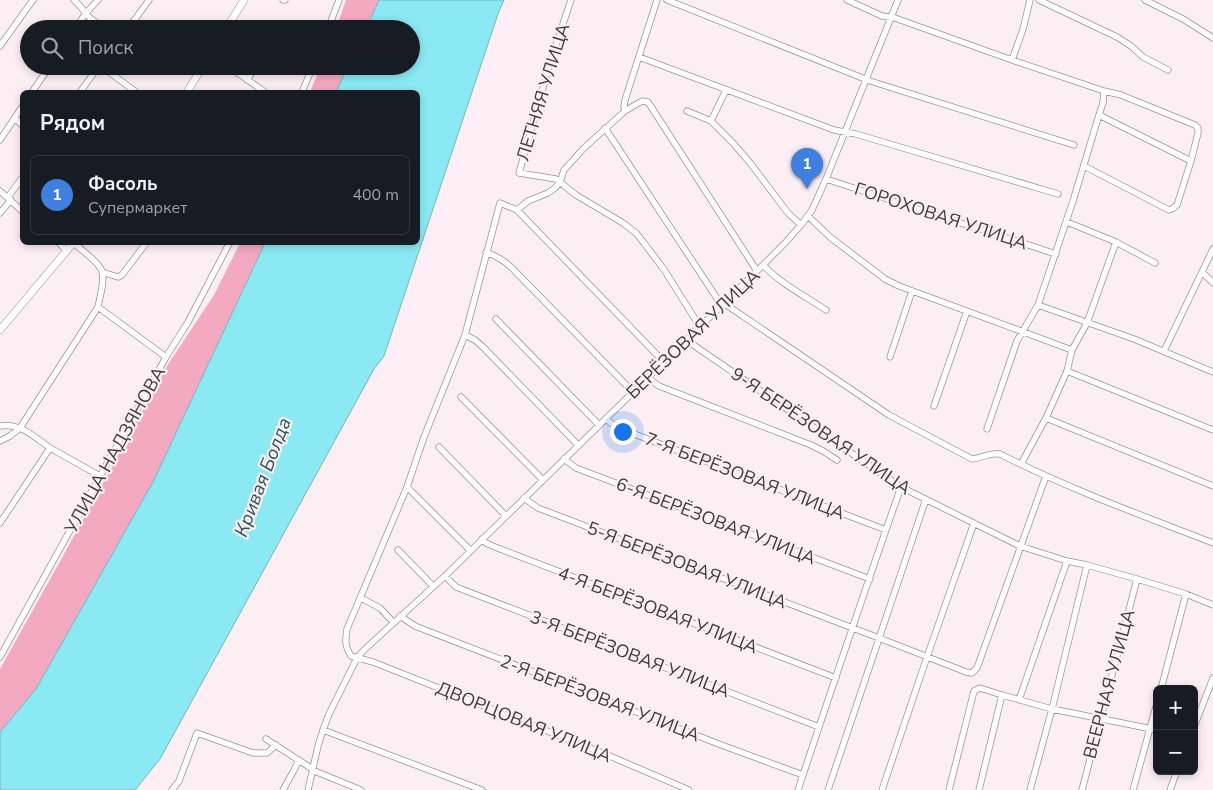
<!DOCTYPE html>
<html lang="ru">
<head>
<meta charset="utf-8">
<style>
  :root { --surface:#171b24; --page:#20242c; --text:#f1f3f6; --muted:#9ea1a6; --line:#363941; --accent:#317980 }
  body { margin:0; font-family:"Nunito Sans",sans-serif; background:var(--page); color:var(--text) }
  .controls { position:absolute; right:15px; bottom:15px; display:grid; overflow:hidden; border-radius:8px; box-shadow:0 2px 8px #0003 }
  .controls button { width:45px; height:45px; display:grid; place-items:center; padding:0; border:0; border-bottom:1px solid var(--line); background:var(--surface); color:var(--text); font:25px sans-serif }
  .you { position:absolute; left:622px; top:431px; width:18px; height:18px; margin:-12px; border:4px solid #fff; border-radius:50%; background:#1a73e8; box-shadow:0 0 0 8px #1a73e833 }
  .badge { display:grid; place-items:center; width:32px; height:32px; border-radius:50%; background:var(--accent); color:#fff; font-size:16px; font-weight:700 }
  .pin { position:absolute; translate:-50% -41px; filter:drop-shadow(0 1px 2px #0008) }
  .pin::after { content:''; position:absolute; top:26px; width:18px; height:15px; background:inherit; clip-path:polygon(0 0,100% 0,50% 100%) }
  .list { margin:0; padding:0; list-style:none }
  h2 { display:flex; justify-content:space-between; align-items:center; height:65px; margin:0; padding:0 20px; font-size:21px }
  h2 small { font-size:16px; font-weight:400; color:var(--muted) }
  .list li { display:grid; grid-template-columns:32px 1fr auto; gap:15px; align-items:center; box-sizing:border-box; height:80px; margin:0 10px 10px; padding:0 10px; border:1px solid var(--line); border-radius:8px }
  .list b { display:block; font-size:19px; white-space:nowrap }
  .list p { margin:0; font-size:16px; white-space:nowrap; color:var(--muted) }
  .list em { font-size:16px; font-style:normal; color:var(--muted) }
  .icon { flex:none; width:28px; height:28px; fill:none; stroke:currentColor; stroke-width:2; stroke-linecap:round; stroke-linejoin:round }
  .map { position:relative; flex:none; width:1213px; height:790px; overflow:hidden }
  .search { position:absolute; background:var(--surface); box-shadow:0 2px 8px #0003; left:20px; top:20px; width:400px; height:55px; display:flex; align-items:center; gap:12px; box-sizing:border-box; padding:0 18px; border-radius:28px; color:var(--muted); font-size:19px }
  .panel { position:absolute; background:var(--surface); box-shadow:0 2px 8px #0003; left:20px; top:90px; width:400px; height:155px; border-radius:8px }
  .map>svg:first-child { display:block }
  .forest { fill:#f3a9c0 }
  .water { fill:#8ae9f3; stroke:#74b4bc }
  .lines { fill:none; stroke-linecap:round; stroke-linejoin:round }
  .minor-casing { stroke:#a28e94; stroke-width:7 }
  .major-casing { stroke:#a28e94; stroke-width:8 }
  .minor { stroke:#fff; stroke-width:5.5 }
  .major { stroke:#fff; stroke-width:7 }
  .labels { text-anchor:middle; stroke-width:4.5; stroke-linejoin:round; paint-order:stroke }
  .street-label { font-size:18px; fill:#41393b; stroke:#fceff3 }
  .water-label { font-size:19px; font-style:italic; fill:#295459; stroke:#fceff3 }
</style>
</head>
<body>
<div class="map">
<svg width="1213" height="790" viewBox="0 0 1213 790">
  <rect width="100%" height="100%" fill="#fceff3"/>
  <!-- forest -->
  <path class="forest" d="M346 0H379L365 29H336Z
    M321 66H348L336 92H310Z
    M240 243H265L153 482 36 689 0 732V669L63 556 167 366 214 295Z"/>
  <!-- water -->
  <path class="water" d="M379 0H504L499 11 384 356 374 369 160 759 135 790H0V732L36 689 153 482 265 243 418 242V92H336L348 66H411V29H366Z"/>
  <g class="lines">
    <defs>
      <path id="minor" d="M74 0 79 5 90 18 104 29
        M283 0H285
        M571 0 550 63 519 173 556 179 576 195 623 223 636 233 644 243 665 271 700 327
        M667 0 870 81 1074 145
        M847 0 882 16 895 18 1012 60 1104 91 1103 103 1099 115 1073 201 1038 305 1017 341 987 429
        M1039 0 1117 37 1131 46 1143 57 1168 70
        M1145 0 1183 19 1213 38
        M132 23 141 29
        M75 29 86 13 98 0
        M128 29 149 0
        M328 29 339 0
        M0 46 33 0
        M639 57 834 130 856 134 1058 194
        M1012 60 1023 29 1030 0
        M101 66 136 92
        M228 66 265 92
        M247 80 256 66
        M32 92 50 66
        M80 92 99 66
        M302 92 313 66
        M625 111 624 106 625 100 657 0
        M687 111 711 121 733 143 751 164 788 213 801 225
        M1099 115 1191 161
        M15 118 22 125
        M711 121 726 90
        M605 128 720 303 728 306 889 415 972 459C982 458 990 452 1000 454 1069 489 1141 515 1213 543
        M0 140 22 107
        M1084 166 1169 210 1172 209 1177 205 1191 161 1198 133V128L1195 125 1121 95 1104 91
        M826 179 1056 254
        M0 191 22 211
        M8 197 22 178
        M517 210 664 362
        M0 213 11 200
        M808 216 830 237 885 279 899 286 1072 350
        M1067 222 1116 242 1155 263
        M58 242 67 251
        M74 243C81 250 99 262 102 271 105 281 100 296 98 307L166 357
        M486 252C496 256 504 260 512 268L633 392
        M763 265C781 284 805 296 826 310
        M102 272 118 277 122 275 147 242
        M1202 272 1213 283
        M1038 305 1134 339 1213 372
        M496 319 599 425
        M465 335 475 340 483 347 578 445
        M686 340 901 487 1020 546 1067 561 1087 565 1137 579 1186 594 1213 605
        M1164 351 1213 249
        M890 357 912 291
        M1067 371 1213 430
        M648 378 659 386 811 445 823 451 837 460
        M461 397 543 480
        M934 406 967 311
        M1046 418 1213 486
        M606 419 616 427 886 530
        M0 426C21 422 36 439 52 449 68 458 84 467 100 476
        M0 441 10 436 20 428 98 307
        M439 447 506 516
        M564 459 576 468 870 579
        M1021 464 1046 418 1067 371 1072 350 1087 323 1116 242
        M407 487 470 550
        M524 498 528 501 538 508 879 638 966 672 972 673 977 668 1046 476
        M0 523 50 448
        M482 539 486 543 495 547 836 678
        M398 550 433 586
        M445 576 456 587 819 727
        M361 598 380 608 393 622
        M400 616 415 626 724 746 803 775
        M0 657 166 357 188 322 230 242
        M1161 689 1186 594
        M1019 700 1067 561
        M1194 727 1213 678
        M323 730 482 790
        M266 739 317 772 361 790
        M172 790 179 781 197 733 253 753H267L276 745
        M283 790 293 772 299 760
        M308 790 318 746 323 730 329 714 357 658 364 650 445 576 757 271 785 243 801 225 812 210 826 179 898 0
        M689 790 605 754 373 662 351 656C345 646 345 641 347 629L407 487 424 437 465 335 500 203 517 210 528 201 548 193 555 188 560 182 564 170 584 148 625 111 642 101 648 102 757 271
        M798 790 803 775C835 679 867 583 901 487
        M828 790 926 499
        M882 790 927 657 974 523
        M949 790 974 691 980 688 1002 695 1052 709 1157 730
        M979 790 1002 695
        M1030 790 1052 709 1087 565
        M1082 790 1137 579
        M1133 790 1157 703
        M1170 790 1177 771"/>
      <path id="major" d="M226 29 244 0
        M187 92 203 66
        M0 330 74 242"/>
    </defs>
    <!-- minor casing -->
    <use href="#minor" class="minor-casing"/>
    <!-- major casing -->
    <use href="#major" class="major-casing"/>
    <!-- minor -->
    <use href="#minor" class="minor"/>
    <!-- major -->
    <use href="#major" class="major"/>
  </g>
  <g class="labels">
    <!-- street labels -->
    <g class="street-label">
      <text transform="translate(543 92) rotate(-73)" y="6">ЛЕТНЯЯ УЛИЦА</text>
      <text transform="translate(941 216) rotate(18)" y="6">ГОРОХОВАЯ УЛИЦА</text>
      <text transform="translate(693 334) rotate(-44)" y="6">БЕРЁЗОВАЯ УЛИЦА</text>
      <text transform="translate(821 431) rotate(34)" y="6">9-Я БЕРЁЗОВАЯ УЛИЦА</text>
      <text transform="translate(115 450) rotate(-61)" y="6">УЛИЦА НАДЗЯНОВА</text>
      <text transform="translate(745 476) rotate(21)" y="6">7-Я БЕРЁЗОВАЯ УЛИЦА</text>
      <text transform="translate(716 521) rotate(21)" y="6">6-Я БЕРЁЗОВАЯ УЛИЦА</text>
      <text transform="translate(687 565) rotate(21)" y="6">5-Я БЕРЁЗОВАЯ УЛИЦА</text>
      <text transform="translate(658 610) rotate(21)" y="6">4-Я БЕРЁЗОВАЯ УЛИЦА</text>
      <text transform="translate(630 654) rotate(21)" y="6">3-Я БЕРЁЗОВАЯ УЛИЦА</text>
      <text transform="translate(1109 684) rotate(-75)" y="6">ВЕЕРНАЯ УЛИЦА</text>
      <text transform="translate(600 698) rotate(21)" y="6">2-Я БЕРЁЗОВАЯ УЛИЦА</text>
      <text transform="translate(524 722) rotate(22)" y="6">ДВОРЦОВАЯ УЛИЦА</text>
    </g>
    <!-- water labels -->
    <g class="water-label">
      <text transform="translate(262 477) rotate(-69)" y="7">Кривая Болда</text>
    </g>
  </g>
</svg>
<div class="controls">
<button>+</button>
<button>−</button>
</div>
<div class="you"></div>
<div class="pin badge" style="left:807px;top:189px;background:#3f7fe0">1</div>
<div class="search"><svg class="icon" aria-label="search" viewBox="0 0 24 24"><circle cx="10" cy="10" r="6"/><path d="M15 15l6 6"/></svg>Поиск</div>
<section class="panel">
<h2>Рядом<small></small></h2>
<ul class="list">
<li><span class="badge" style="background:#3f7fe0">1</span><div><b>Фасоль</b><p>Супермаркет</p></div><em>400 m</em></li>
</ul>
</section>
</div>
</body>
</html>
